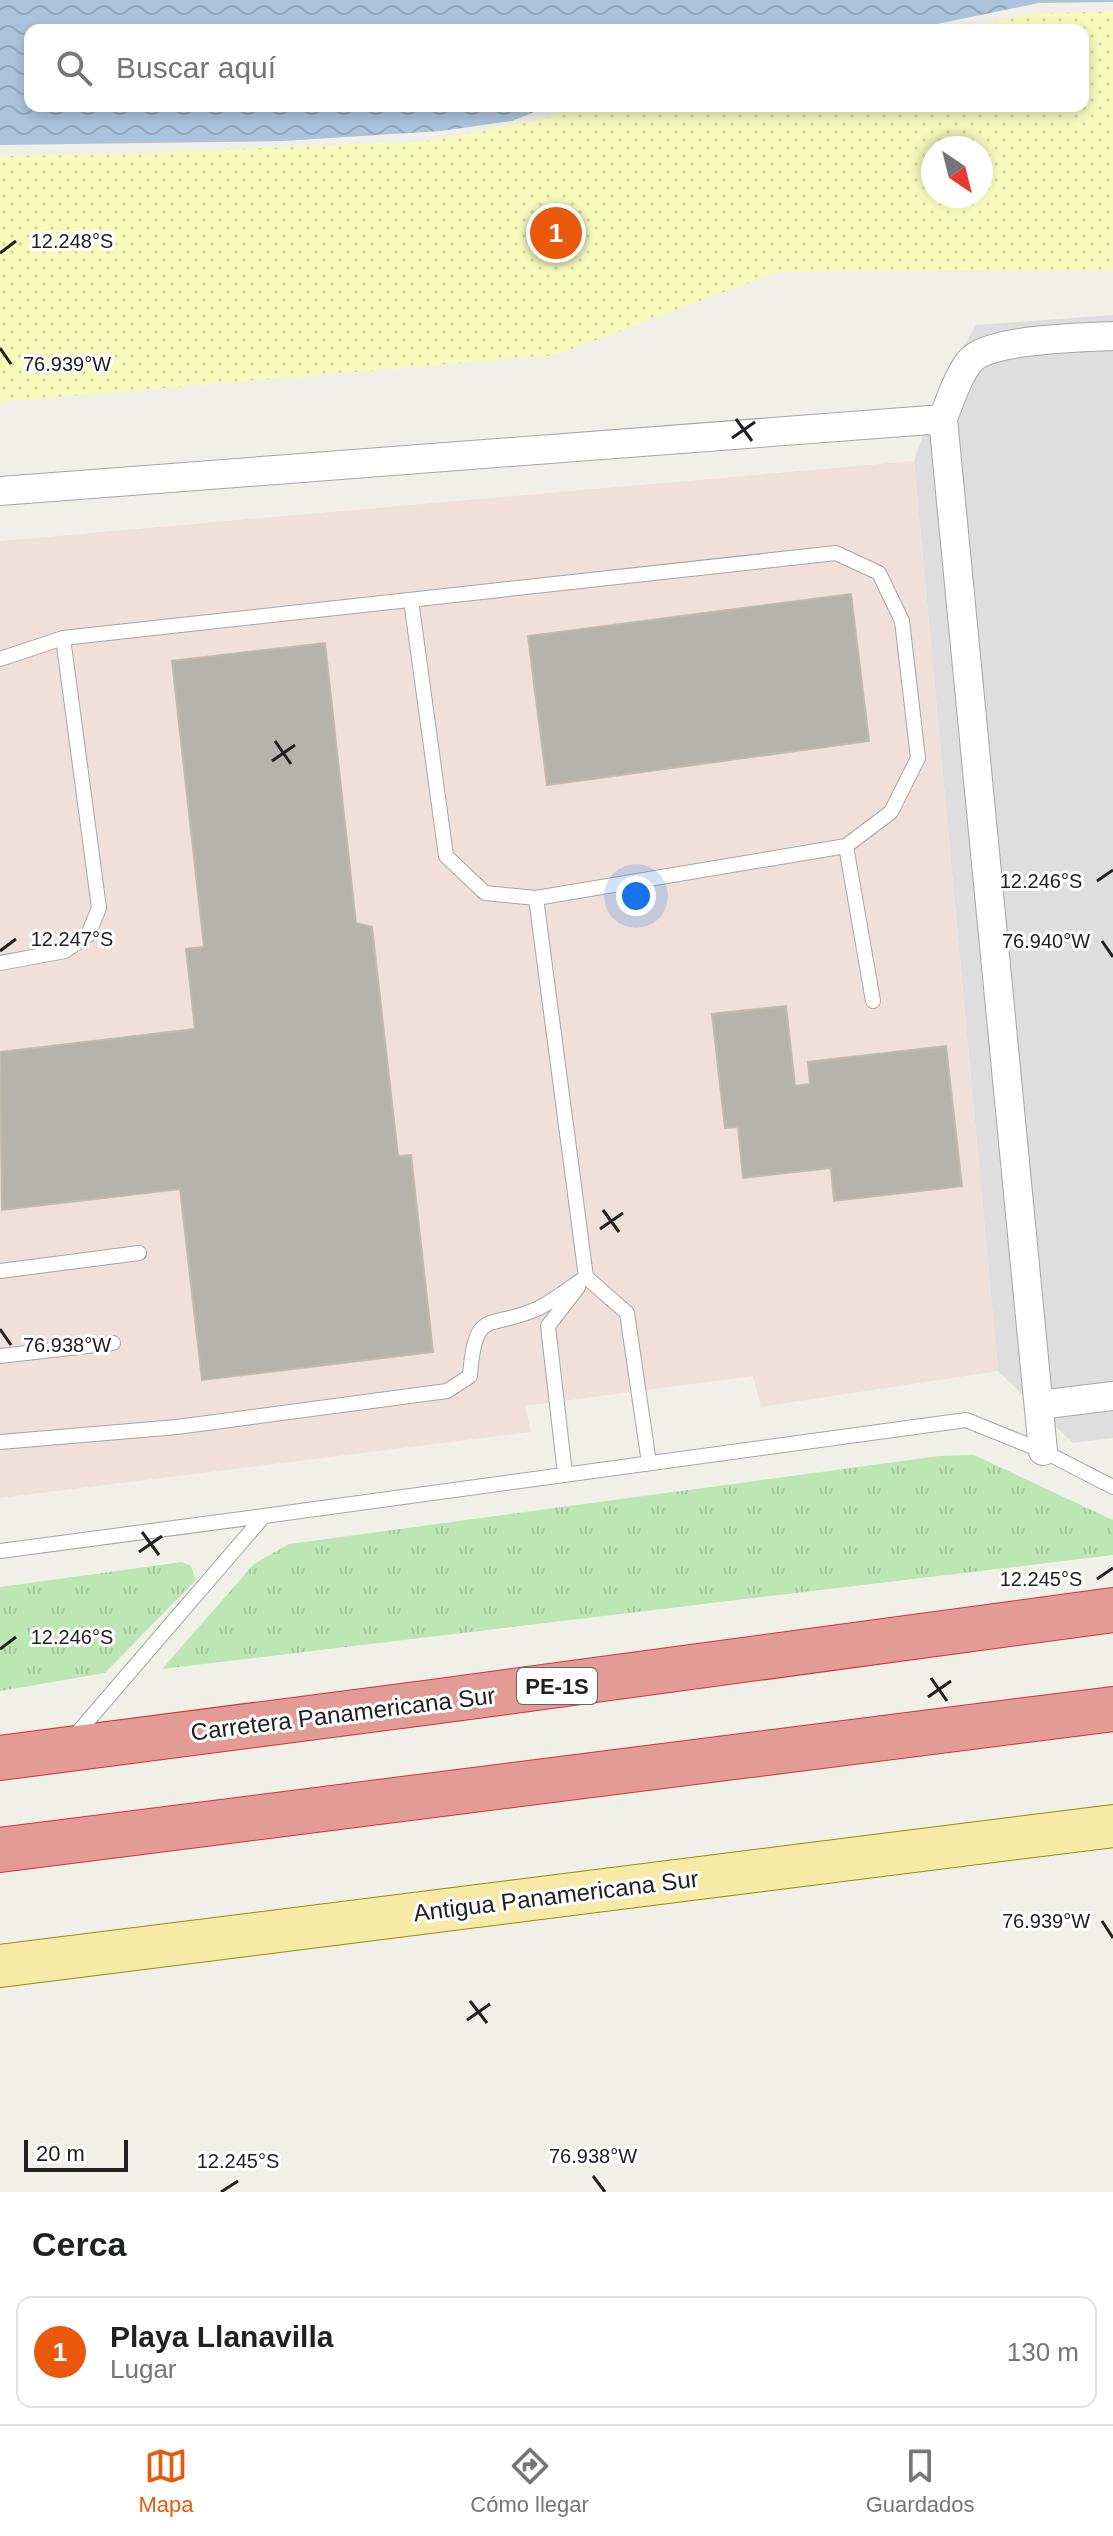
<!DOCTYPE html>
<html lang="es">
<head>
<meta charset="utf-8">
<style>
  :root { --surface:#fff; --page:#f6f6f6; --text:#202124; --muted:#757577; --line:#e0e0e0; --accent:#ea580c }
  body { margin:0; font-family:Arial,sans-serif; background:var(--page); color:var(--text) }
  .compass { position:absolute; left:921px; top:136px; width:72px; height:72px; border-radius:50%; background:var(--surface); box-shadow:0 4px 12px #0003; rotate:145deg }
  .scale { position:absolute; left:24px; bottom:20px; width:104px; box-sizing:border-box; padding-left:8px; border:4px solid #212121; border-top:0; font-size:22px; line-height:28px; white-space:nowrap; color:#212121; -webkit-text-stroke:6px #fff; paint-order:stroke }
  .you { position:absolute; left:636px; top:896px; width:28px; height:28px; margin:-20px; border:6px solid #fff; border-radius:50%; background:#1a73e8; box-shadow:0 0 0 12px #1a73e833 }
  .badge { display:grid; place-items:center; width:52px; height:52px; border-radius:50%; background:var(--accent); color:#fff; font-size:26px; font-weight:700 }
  .pin { position:absolute; translate:-50% -50%; border:4px solid #fff; box-shadow:0 2px 8px #0006 }
  .list { margin:0; padding:0; list-style:none }
  h2 { display:flex; justify-content:space-between; align-items:center; height:104px; margin:0; padding:0 32px; font-size:34px }
  h2 small { font-size:26px; font-weight:400; color:var(--muted) }
  .list li { display:grid; grid-template-columns:52px 1fr auto; gap:24px; align-items:center; box-sizing:border-box; height:112px; margin:0 16px 16px; padding:0 16px; border:2px solid var(--line); border-radius:16px }
  .list b { display:block; font-size:30px; white-space:nowrap }
  .list p { margin:0; font-size:26px; white-space:nowrap; color:var(--muted) }
  .list em { font-size:26px; font-style:normal; color:var(--muted) }
  .icon { flex:none; width:44px; height:44px; fill:none; stroke:currentColor; stroke-width:2; stroke-linecap:round; stroke-linejoin:round }
  .map { position:relative; flex:none; width:1113px; height:2192px; overflow:hidden }
  .search { position:absolute; background:var(--surface); box-shadow:0 4px 12px #0003; left:24px; right:24px; top:24px; height:88px; display:flex; align-items:center; gap:20px; box-sizing:border-box; padding:0 28px; border-radius:16px; color:var(--muted); font-size:30px }
  .sheet { height:232px; background:var(--surface) }
  nav { display:flex; justify-content:space-around; align-items:center; box-sizing:border-box; height:112px; border-top:2px solid var(--line); background:var(--surface); font-size:22px; color:var(--muted) }
  nav a { display:grid; justify-items:center; gap:4px }
  nav .on { color:var(--accent) }
  .map>svg:first-child { display:block }
  .residential { fill:#dfdede }
  .commercial { fill:#f0e0d9 }
  .grass { fill:url(#grass-tufts) }
  .sand { fill:url(#sand-dots); fill-rule:evenodd }
  .water { fill:url(#water-waves) }
  .building { fill:#b6b3ab; stroke:#c2bbab; stroke-width:2 }
  .lines { fill:none; stroke-linecap:round; stroke-linejoin:round }
  .lane-casing { stroke:#a5a5a5; stroke-width:16 }
  .street-casing { stroke:#a5a5a5; stroke-width:30 }
  .primary-casing { stroke:#948c09; stroke-width:44 }
  .highway-casing { stroke:#d1323d; stroke-width:46 }
  .lane { stroke:#fff; stroke-width:14 }
  .street { stroke:#fff; stroke-width:28 }
  .primary { stroke:#f7eaa7; stroke-width:42 }
  .highway { stroke:#e29c95; stroke-width:44 }
  .ticks { fill:none; stroke:#212121; stroke-width:3 }
  .labels { text-anchor:middle; stroke-width:6; stroke-linejoin:round; paint-order:stroke }
  .shield { fill:#fff; stroke:#646464; stroke-width:2 }
  .shield-label { font-size:22px; font-weight:bold; fill:#212121 }
  .street-label { font-size:24px; fill:#212121; stroke:#fff }
  .ticks-label { font-size:20px; text-anchor:middle; fill:#212121; stroke:#fff; stroke-width:6; stroke-linejoin:round; paint-order:stroke }
</style>
</head>
<body>
<div class="map">
<svg width="1113" height="2192" viewBox="0 0 1113 2192">
  <defs>
    <pattern id="grass-tufts" width="24" height="20" patternUnits="userSpaceOnUse" patternTransform="scale(2)"><rect width="24" height="20" fill="#bde7b2"/><path d="M3 7l-1-3M5 7V3M7 7l1-3M15 17l-1-3M17 17v-4M19 17l1-3" fill="none" stroke="#a2c699"/></pattern>
    <pattern id="sand-dots" width="8" height="8" patternUnits="userSpaceOnUse" patternTransform="scale(2)"><rect width="8" height="8" fill="#f6fbbc"/><path d="M2 2h.1M6 6h.1" fill="none" stroke="#d3d7a1" stroke-width="1.8" stroke-linecap="round"/></pattern>
    <pattern id="water-waves" width="16" height="10" patternUnits="userSpaceOnUse" patternTransform="scale(2)"><rect width="16" height="10" fill="#abc3db"/><path d="M0 5q4-4 8 0t8 0" fill="none" stroke="#93a7bc"/></pattern>
  </defs>
  <rect width="100%" height="100%" fill="#f1f0e8"/>
  <!-- residential -->
  <path class="residential" d="M1113 315V1438L1073 1443 998 1371 914 461 938 390 976 325Z"/>
  <!-- commercial -->
  <path class="commercial" d="M914 461 998 1371 761 1407 753 1376 525 1406 531 1432 0 1498V541Z"/>
  <!-- grass -->
  <path class="grass" d="M974 1455 1113 1520V1555L162 1669 254 1564 289 1544 939 1456Z
    M182 1562 191 1566 196 1580 105 1673 0 1691V1587Z"/>
  <!-- sand -->
  <path class="sand" d="M1113 11V270L777 272 556 355 0 402V156L122 154 429 141 544 119 581 106H1083V30H956L1033 14ZM933 148H981V196H933Z"/>
  <!-- water -->
  <path class="water" d="M0 0H1113V2L1039 3 908 30H30V106H549L512 121 441 131 283 141 0 145Z"/>
  <!-- building -->
  <path class="building" d="M851 594 869 741 547 785 528 636Z
    M325 643 356 923 372 927 398 1156 411 1155 433 1352 202 1380 180 1189 2 1210 0 1052 195 1029 186 949 204 947 172 661Z
    M786 1006 795 1086 810 1084 808 1062 946 1046 962 1186 834 1201 831 1168 743 1178 738 1127 725 1128 712 1014Z"/>
  <g class="lines">
    <defs>
      <path id="lane" d="M0 659 63 638
        M846 846 873 1001
        M536 898 586 1277 627 1313 649 1463
        M0 963 65 951 88 935 99 908 63 638 836 553 879 573 902 621 918 758 891 812 846 846 536 898 485 893 446 856 411 600
        M0 1271 139 1253
        M0 1356 113 1343
        M0 1442 177 1427 447 1391 470 1376C475 1305 490 1331 539 1308 555 1300 571 1287 586 1277
        M565 1474 548 1326 578 1287
        M0 1551 264 1516
        M73 1738 264 1516 966 1420 1043 1451 1113 1487"/>
      <path id="street" d="M0 491 943 419
        M1039 1405 1113 1396
        M1043 1451 943 419C950 400 957 379 969 362 988 338 1081 338 1113 336"/>
      <path id="primary" d="M0 1966 1113 1826"/>
      <path id="highway" d="M0 1758 432 1702 1113 1610
        M0 1850 1113 1709"/>
    </defs>
    <!-- lane casing -->
    <use href="#lane" class="lane-casing"/>
    <!-- street casing -->
    <use href="#street" class="street-casing"/>
    <!-- primary casing -->
    <use href="#primary" class="primary-casing"/>
    <!-- highway casing -->
    <use href="#highway" class="highway-casing"/>
    <!-- lane -->
    <use href="#lane" class="lane"/>
    <!-- street -->
    <use href="#street" class="street"/>
    <!-- primary -->
    <use href="#primary" class="primary"/>
    <!-- highway -->
    <use href="#highway" class="highway"/>
  </g>
  <!-- ticks -->
  <path class="ticks" d="M0 253 16 241M0 348 11 364M736 419 752 441M732 438 755 422M275 741 291 764M272 761 295 745M1097 881 1113 870M1102 941 1113 957M0 951 16 939M603 1210 619 1232M600 1229 623 1213M0 1329 11 1345M142 1532 159 1555M139 1552 162 1536M1097 1579 1113 1568M0 1649 16 1637M931 1678 947 1701M928 1697 951 1681M1102 1921 1113 1938M470 2001 487 2023M467 2020 490 2004M593 2176 605 2192M221 2192 238 2181"/>
  <g class="labels">
    <!-- shield labels -->
    <rect class="shield" x="517" y="1668" width="80" height="36" rx="6"/>
    <g class="shield-label">
      <text x="557" y="1694">PE-1S</text>
    </g>
    <!-- street labels -->
    <g class="street-label">
      <text transform="translate(343 1714) rotate(-7)" y="8">Carretera Panamericana Sur</text>
      <text transform="translate(556 1896) rotate(-7)" y="8">Antigua Panamericana Sur</text>
    </g>
  </g>
  <g class="ticks-label">
    <text x="72" y="248">12.248°S</text>
    <text x="67" y="371">76.939°W</text>
    <text x="1041" y="888">12.246°S</text>
    <text x="72" y="946">12.247°S</text>
    <text x="1046" y="948">76.940°W</text>
    <text x="67" y="1352">76.938°W</text>
    <text x="1041" y="1586">12.245°S</text>
    <text x="72" y="1644">12.246°S</text>
    <text x="1046" y="1928">76.939°W</text>
    <text x="593" y="2163">76.938°W</text>
    <text x="238" y="2168">12.245°S</text>
  </g>
</svg>
<svg class="compass" viewBox="-18 -18 36 36"><path d="M0-13l5 13h-10z" fill="#e53935"/><path d="M0 13l5-13h-10z" fill="#757577"/></svg>
<div class="scale">20 m</div>
<div class="you"></div>
<div class="pin badge" style="left:556px;top:233px">1</div>
<div class="search"><svg class="icon" aria-label="search" viewBox="0 0 24 24"><circle cx="10" cy="10" r="6"/><path d="M15 15l6 6"/></svg>Buscar aquí</div>
</div>
<section class="sheet">
<h2>Cerca<small></small></h2>
<ul class="list">
<li><span class="badge">1</span><div><b>Playa Llanavilla</b><p>Lugar</p></div><em>130 m</em></li>
</ul>
</section>
<nav>
<a class="on"><svg class="icon" aria-label="map" viewBox="0 0 24 24"><path d="M3 6l6-2 6 2 6-2v14l-6 2-6-2-6 2zM9 4v14M15 6v14"/></svg>Mapa</a>
<a><svg class="icon" aria-label="directions" viewBox="0 0 24 24"><path d="M12 3l9 9-9 9-9-9zM9 14v-3h6M13 9l2 2-2 2"/></svg>Cómo llegar</a>
<a><svg class="icon" aria-label="saved" viewBox="0 0 24 24"><path d="M7 4h10v16l-5-4-5 4z"/></svg>Guardados</a>
</nav>
</body>
</html>
